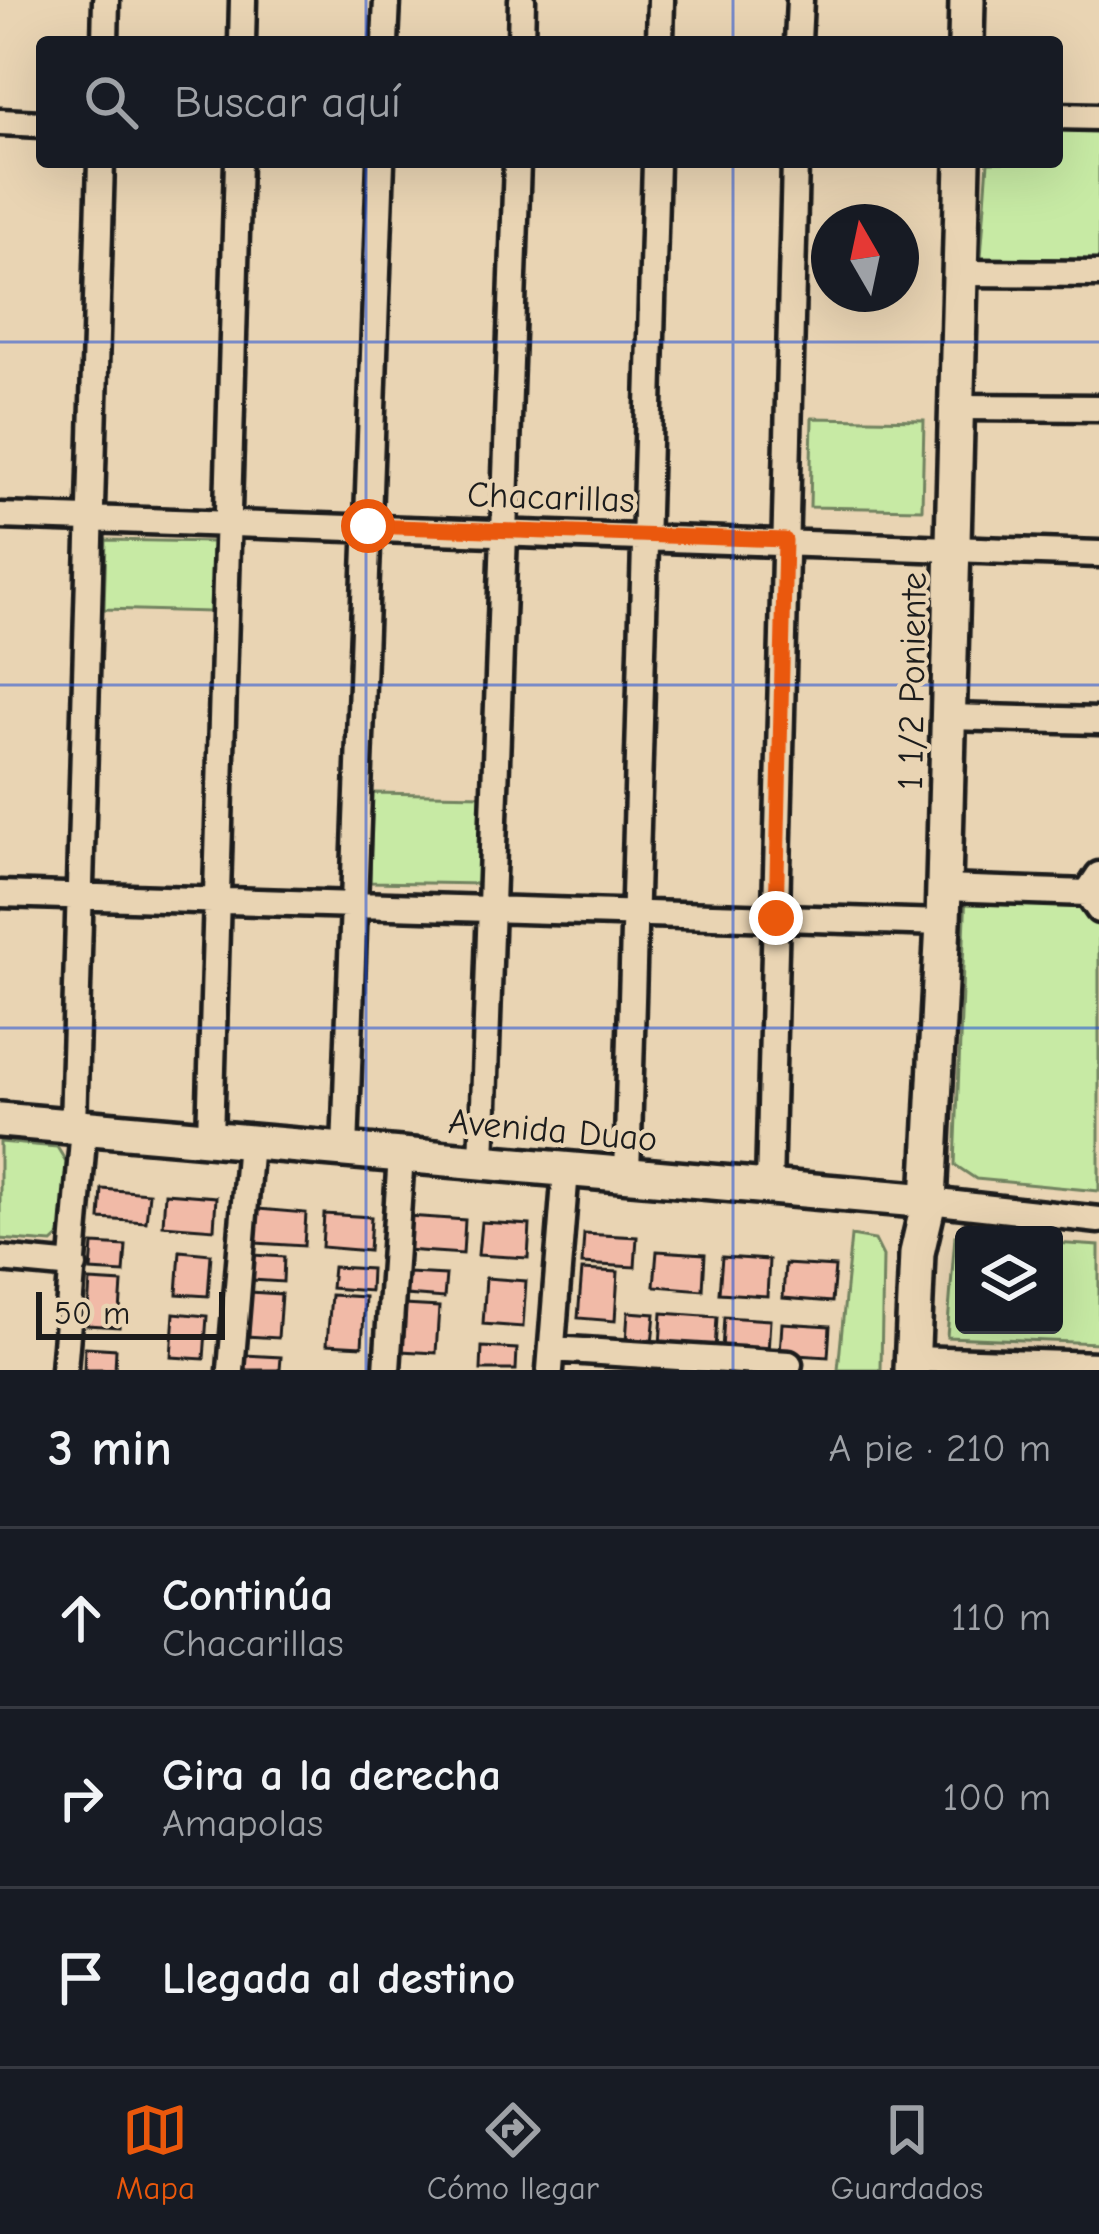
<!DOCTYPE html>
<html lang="es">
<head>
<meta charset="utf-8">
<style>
  :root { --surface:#171b24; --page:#242831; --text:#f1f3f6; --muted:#9ea1a6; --line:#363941; --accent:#ea580c }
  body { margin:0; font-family:"Comic Neue",sans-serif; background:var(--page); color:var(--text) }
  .controls { position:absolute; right:36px; bottom:36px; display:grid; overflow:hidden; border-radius:12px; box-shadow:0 12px 48px #0002 }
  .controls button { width:108px; height:108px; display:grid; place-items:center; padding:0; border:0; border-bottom:3px solid var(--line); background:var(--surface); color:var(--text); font:60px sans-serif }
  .compass { position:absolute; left:811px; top:204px; width:108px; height:108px; border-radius:50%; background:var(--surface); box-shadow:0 12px 48px #0002; rotate:351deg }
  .scale { position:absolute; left:36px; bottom:30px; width:189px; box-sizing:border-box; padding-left:12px; border:6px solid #1c1c1c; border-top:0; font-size:33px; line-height:42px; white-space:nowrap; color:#1c1c1c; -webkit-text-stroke:9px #e9d4b3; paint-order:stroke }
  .stop { position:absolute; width:36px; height:36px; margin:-27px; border:9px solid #ea580c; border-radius:50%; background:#fff }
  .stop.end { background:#ea580c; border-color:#fff; box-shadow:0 3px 12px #0008 }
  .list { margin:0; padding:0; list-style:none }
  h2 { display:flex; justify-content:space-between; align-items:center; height:156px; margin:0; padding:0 48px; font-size:51px }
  h2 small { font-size:39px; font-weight:400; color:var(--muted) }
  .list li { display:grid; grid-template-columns:78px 1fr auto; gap:36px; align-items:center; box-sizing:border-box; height:180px; padding:0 48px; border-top:3px solid var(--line) }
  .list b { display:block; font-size:45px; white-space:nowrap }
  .list p { margin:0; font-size:39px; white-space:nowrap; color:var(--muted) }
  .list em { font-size:39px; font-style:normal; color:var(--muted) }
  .icon { flex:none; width:66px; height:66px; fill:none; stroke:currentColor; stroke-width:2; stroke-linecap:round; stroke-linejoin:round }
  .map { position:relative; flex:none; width:1099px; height:1370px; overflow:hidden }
  .search { position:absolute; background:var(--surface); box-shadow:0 12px 48px #0002; left:36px; right:36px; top:36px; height:132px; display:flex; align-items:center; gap:30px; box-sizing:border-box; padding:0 42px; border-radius:12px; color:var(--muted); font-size:45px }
  .sheet { height:696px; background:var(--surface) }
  nav { display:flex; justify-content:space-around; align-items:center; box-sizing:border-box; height:168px; border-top:3px solid var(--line); background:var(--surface); font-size:33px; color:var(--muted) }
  nav a { display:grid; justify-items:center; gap:6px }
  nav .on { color:var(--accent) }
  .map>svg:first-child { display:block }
  .green { fill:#c7eaa4; stroke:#728360; stroke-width:3 }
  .building { fill:#f1baa7; stroke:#1c1c1c; stroke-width:3 }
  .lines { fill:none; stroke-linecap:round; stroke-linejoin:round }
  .street-casing { stroke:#1c1c1c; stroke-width:33 }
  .secondary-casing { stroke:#1c1c1c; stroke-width:42 }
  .street { stroke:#e9d4b3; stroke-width:24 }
  .secondary { stroke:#e9d4b3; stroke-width:33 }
  .route { stroke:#ea580c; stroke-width:15 }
  .grid { fill:none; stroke:#1d4ed8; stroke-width:3; stroke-opacity:0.55 }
  .labels { text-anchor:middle; stroke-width:9; stroke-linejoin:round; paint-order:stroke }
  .street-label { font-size:36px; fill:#1c1c1c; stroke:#e9d4b3 }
</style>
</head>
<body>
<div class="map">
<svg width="1099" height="1370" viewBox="0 0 1099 1370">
  <rect width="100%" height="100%" fill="#e9d4b3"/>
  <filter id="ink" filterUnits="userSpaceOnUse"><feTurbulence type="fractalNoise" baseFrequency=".00833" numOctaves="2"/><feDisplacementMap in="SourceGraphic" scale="24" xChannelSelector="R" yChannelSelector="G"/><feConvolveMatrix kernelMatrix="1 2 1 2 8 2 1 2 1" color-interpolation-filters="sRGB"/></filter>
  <g filter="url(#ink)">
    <!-- green -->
    <path class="green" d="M1057 130 1099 131V260L981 258 988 162H1057Z
      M812 418 924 420 922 509 810 507Z
      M106 540 212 542 210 612 104 609Z
      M372 793 484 795 482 884 370 882Z
      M966 890 1085 899 1099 910V1191L976 1179 955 1165Z
      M0 1142 57 1147 70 1168 65 1231 52 1243 0 1239Z
      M851 1236 875 1240 883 1256 881 1370H838Z
      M955 1236 964 1237V1325H1054V1243L1099 1246V1343L947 1337Z"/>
    <!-- building -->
    <path class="building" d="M102 1189 149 1193 146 1222 100 1219Z
      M165 1193 216 1197 214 1229 163 1225Z
      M258 1209 306 1213 304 1246 256 1243Z
      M324 1214 371 1217 369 1251 322 1247Z
      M407 1216 465 1220 463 1254 405 1250Z
      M481 1222 530 1225 528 1258 478 1255Z
      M584 1234 637 1237 635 1267 582 1264Z
      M93 1244 126 1246 124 1273 91 1271Z
      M180 1251 211 1254 208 1296 177 1294Z
      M657 1251 705 1254 703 1290 654 1286Z
      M253 1255 284 1257 283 1282 252 1280Z
      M722 1257 769 1260 767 1296 719 1293Z
      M785 1264 835 1267 832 1302 783 1298Z
      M333 1267 371 1269 370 1291 331 1288Z
      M582 1270 618 1272 615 1321 578 1318Z
      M408 1273 446 1275 444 1298 406 1295Z
      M486 1278 526 1281 523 1327 483 1324Z
      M90 1281 122 1283 119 1327 87 1325Z
      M249 1292 281 1294 278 1338 246 1336Z
      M331 1295 365 1297 362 1346 327 1344Z
      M404 1305 439 1307 436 1353 401 1351Z
      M628 1312 655 1314 652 1344 626 1342Z
      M174 1313 207 1316 204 1359 171 1357Z
      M662 1313 717 1317 715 1350 660 1346Z
      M724 1317 770 1320 768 1353 722 1350Z
      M782 1323 830 1326 828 1357 780 1354Z
      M85 1347 116 1349 115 1370H84Z
      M482 1347 517 1349 516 1370H481Z
      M244 1355 281 1357 280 1370H243Z"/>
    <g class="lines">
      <defs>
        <path id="street" d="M105 42 106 0
          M242 42 243 0
          M385 42 387 0
          M521 42 522 0
          M660 42 661 0
          M798 42 800 0
          M1057 116 1099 117
          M0 122 42 124
          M960 273 1099 274
          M957 407 1099 408
          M0 516 1099 554
          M949 717 1099 721
          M1099 875 1087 893 1099 910
          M944 888 1087 893
          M0 894 943 923
          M73 1126 101 162
          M210 1138 238 162
          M345 1150 381 162
          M482 1162 517 162
          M627 1175 656 162
          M769 1187 795 162
          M929 1201 1099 1220
          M0 1259 74 1266
          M552 1349 789 1364
          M913 1359 1099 1365
          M64 1370 84 1127
          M231 1370 250 1142
          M387 1370 401 1155
          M550 1370 566 1170"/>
        <path id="secondary" d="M966 42 967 0
          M0 1120 929 1201
          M912 1370 917 1253 929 1201 943 923 963 162"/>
      </defs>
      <!-- street casing -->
      <use href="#street" class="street-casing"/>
      <!-- secondary casing -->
      <use href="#secondary" class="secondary-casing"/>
      <!-- street -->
      <use href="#street" class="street"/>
      <!-- secondary -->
      <use href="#secondary" class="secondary"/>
    </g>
  </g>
  <g class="lines" filter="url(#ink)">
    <!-- route -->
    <path class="route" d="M368 526 785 540 776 918"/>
  </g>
  <!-- grid -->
  <path class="grid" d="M366 0V42M733 0V42M366 162V1370M733 162V1370M0 342H1099M0 685H1099M0 1028H1099"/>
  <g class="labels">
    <!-- street labels -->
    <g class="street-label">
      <text transform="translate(551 496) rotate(2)" y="13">Chacarillas</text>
      <text transform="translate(911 681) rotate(-89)" y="13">1 1/2 Poniente</text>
      <text transform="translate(553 1129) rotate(5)" y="13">Avenida Duao</text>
    </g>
  </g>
</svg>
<div class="controls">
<button><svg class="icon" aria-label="layers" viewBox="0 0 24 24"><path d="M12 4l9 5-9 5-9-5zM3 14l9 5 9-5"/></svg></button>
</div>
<svg class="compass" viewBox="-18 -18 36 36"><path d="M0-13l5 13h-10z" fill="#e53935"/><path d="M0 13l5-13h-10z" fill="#9ea1a6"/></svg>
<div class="scale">50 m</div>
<div class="stop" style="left:368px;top:526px"></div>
<div class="stop end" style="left:776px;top:918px"></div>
<div class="search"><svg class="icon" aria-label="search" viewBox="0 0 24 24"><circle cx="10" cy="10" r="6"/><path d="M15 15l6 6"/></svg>Buscar aquí</div>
</div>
<section class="sheet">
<h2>3 min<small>A pie · 210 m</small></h2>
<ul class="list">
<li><svg class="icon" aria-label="ahead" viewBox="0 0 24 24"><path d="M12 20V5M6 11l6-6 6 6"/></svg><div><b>Continúa</b><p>Chacarillas</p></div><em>110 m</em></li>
<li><svg class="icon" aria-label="right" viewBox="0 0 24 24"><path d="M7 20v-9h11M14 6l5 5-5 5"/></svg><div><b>Gira a la derecha</b><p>Amapolas</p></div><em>100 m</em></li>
<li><svg class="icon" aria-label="arrive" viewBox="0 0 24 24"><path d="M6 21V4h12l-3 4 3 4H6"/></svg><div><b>Llegada al destino</b></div></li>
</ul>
</section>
<nav>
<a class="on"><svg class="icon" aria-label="map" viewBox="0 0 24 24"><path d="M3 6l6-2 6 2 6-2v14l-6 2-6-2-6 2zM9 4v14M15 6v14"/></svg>Mapa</a>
<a><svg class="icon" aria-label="directions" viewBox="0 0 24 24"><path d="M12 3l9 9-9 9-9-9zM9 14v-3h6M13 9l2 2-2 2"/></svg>Cómo llegar</a>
<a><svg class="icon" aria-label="saved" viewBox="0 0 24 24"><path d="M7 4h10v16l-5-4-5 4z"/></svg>Guardados</a>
</nav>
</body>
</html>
